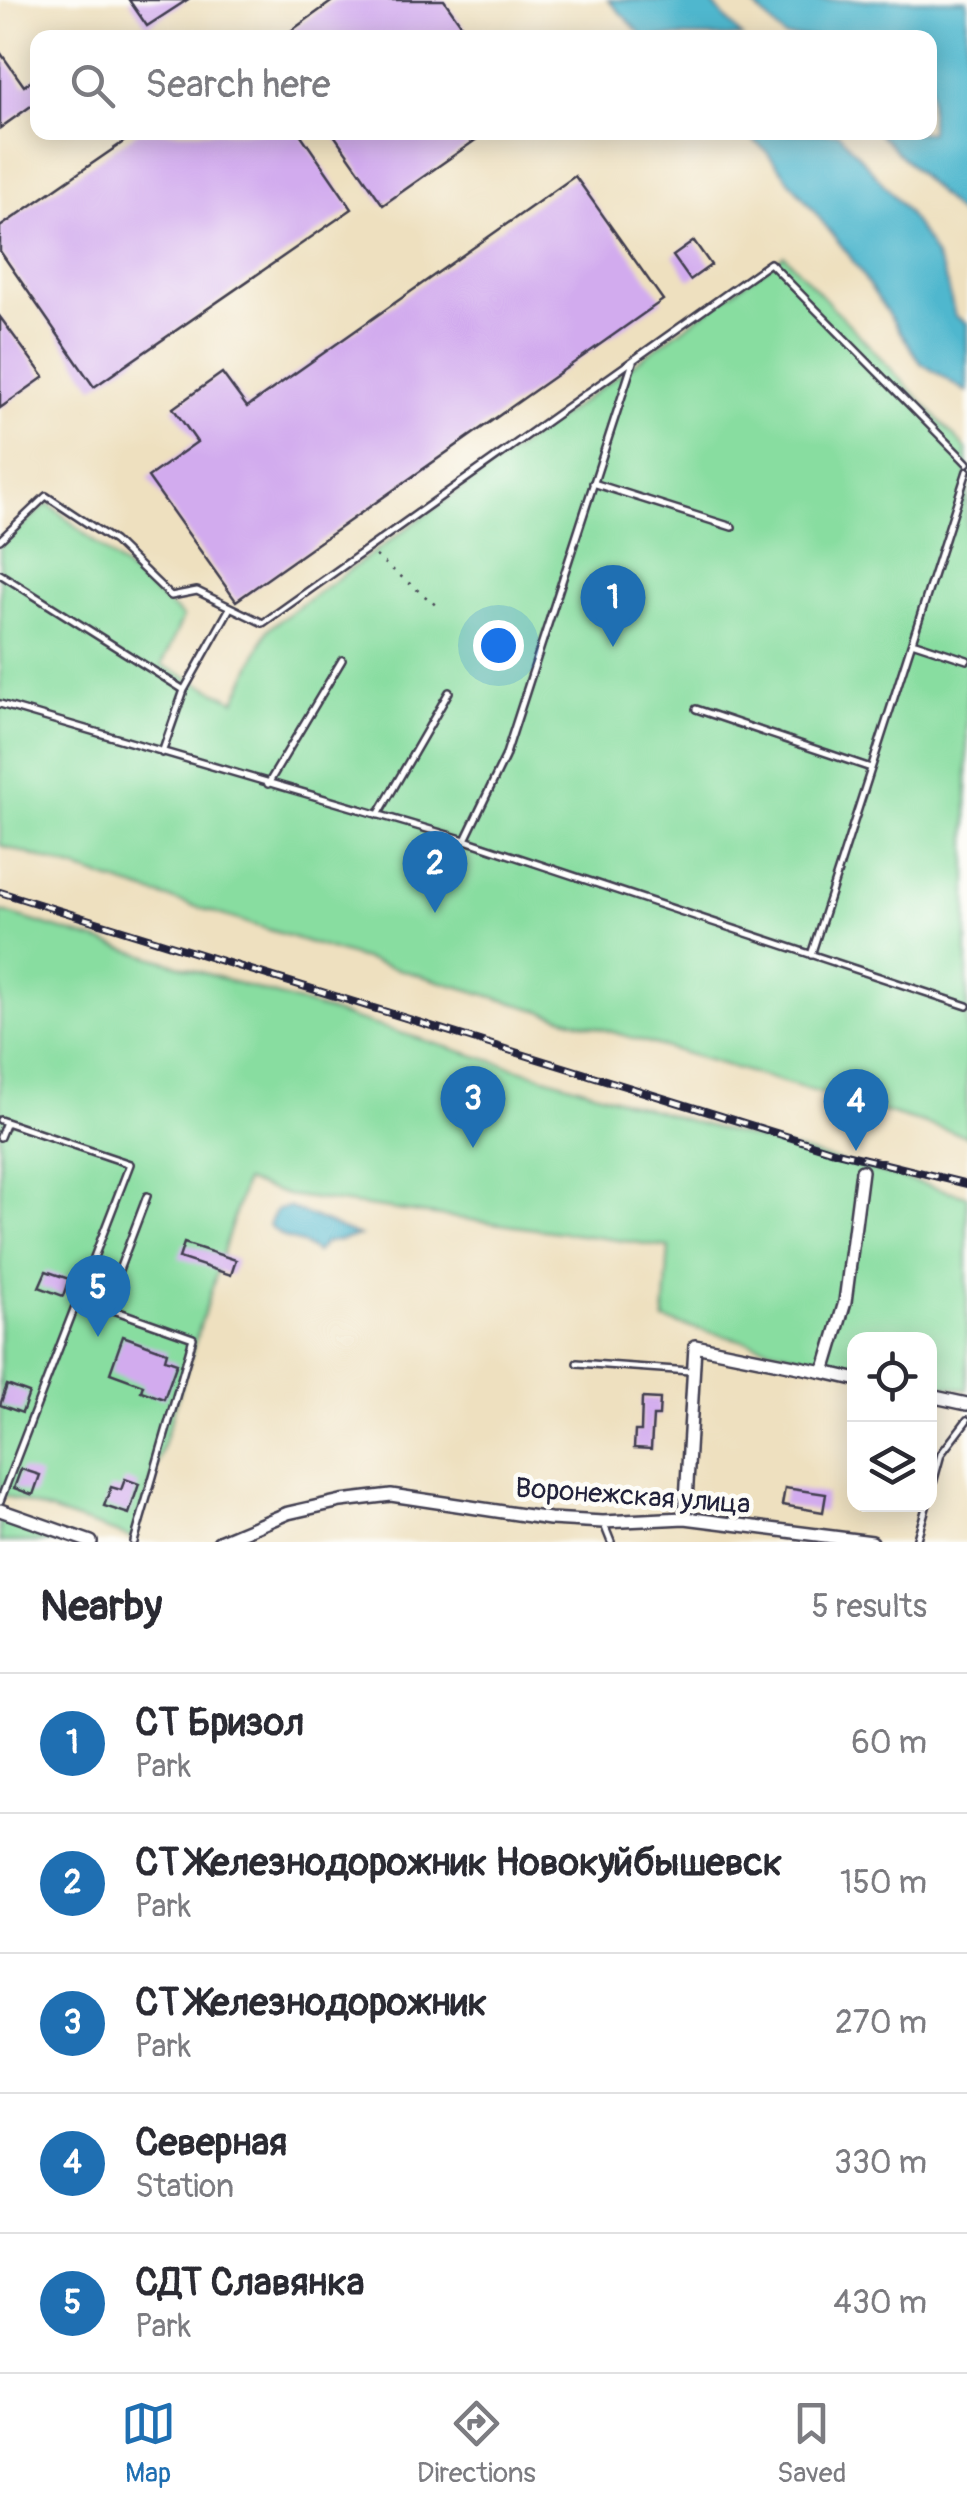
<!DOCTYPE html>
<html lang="en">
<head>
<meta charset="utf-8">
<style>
  :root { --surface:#fff; --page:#f2f2f3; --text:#2b2b33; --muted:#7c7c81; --line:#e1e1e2; --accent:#1f6fb2 }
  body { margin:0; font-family:Pangolin,sans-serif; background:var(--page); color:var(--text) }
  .controls { position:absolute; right:30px; bottom:30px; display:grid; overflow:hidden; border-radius:20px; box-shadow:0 5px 25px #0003 }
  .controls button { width:90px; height:90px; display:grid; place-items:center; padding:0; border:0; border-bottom:2px solid var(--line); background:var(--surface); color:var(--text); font:50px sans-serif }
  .you { position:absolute; left:498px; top:645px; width:35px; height:35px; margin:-25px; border:8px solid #fff; border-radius:50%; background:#1a73e8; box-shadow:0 0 0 15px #1a73e833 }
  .badge { display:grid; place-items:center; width:65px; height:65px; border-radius:50%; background:var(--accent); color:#fff; font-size:32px; font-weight:700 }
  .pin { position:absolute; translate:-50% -82px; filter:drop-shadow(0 2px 5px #0008) }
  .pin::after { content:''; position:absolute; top:52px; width:35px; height:30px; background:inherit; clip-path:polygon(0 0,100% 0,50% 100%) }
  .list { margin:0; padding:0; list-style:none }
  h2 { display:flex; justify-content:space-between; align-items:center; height:130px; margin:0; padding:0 40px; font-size:42px }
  h2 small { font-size:32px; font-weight:400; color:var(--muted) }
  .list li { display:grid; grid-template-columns:65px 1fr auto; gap:30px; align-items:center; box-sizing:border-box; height:140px; padding:0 40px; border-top:2px solid var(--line) }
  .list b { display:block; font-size:38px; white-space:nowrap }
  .list p { margin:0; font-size:32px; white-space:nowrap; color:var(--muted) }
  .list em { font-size:32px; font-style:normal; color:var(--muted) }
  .icon { flex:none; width:55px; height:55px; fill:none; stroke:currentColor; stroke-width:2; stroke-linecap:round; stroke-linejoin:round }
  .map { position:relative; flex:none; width:967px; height:1542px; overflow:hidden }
  .search { position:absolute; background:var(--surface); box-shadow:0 5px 25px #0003; left:30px; right:30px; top:30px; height:110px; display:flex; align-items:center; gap:25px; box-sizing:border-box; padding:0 35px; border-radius:20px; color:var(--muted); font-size:38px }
  .sheet { height:830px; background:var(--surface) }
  nav { display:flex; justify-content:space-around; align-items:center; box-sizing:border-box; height:140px; border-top:2px solid var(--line); background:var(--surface); font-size:28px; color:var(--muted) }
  nav a { display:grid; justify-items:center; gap:5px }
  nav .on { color:var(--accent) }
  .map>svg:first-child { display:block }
  .green { fill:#88dda0; stroke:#55806e; stroke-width:2.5 }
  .water { fill:#50b7ce; stroke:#396c84; stroke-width:2.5 }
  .building { fill:#d2abee }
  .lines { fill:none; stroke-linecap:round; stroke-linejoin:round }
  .service-casing { stroke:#413e4f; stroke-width:10 }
  .minor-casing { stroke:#413e4f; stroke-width:16 }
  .path { stroke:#413e4f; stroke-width:2.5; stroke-dasharray:2.5 8; stroke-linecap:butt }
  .service { stroke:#fff; stroke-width:5 }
  .minor { stroke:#fff; stroke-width:11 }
  .rail-casing { stroke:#22223b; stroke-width:8 }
  .rail { stroke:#fdfcf7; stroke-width:4; stroke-dasharray:11; stroke-linecap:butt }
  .labels { text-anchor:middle; stroke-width:9; stroke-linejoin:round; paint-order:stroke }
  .street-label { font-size:28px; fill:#22223b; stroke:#fdfcf7 }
</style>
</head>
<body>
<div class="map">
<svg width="967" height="1542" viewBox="0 0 967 1542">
  <rect width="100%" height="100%" fill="#fdfcf7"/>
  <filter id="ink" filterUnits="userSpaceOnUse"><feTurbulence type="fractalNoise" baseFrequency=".01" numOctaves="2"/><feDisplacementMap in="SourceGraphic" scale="20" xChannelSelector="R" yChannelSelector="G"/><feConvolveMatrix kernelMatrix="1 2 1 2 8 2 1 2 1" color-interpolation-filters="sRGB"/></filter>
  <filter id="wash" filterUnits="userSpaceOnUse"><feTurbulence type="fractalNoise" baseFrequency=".0048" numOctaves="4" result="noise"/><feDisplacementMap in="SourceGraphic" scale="40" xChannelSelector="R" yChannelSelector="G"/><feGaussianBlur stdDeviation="2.25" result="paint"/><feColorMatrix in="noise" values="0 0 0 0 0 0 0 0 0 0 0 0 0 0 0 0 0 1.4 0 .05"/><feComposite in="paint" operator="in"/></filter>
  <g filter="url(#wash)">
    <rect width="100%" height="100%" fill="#eee0bf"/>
    <!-- green -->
    <path class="green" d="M784 255 967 450V1136L333 950 0 845V546L48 503 183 617 162 665 235 701 268 629Z
      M0 911 693 1122 967 1196V1390L930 1383V1340H854V1370L664 1320 669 1247 287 1195 245 1181 134 1539 0 1494Z
      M0 1516 70 1542H0Z"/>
    <!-- water -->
    <path class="water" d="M608 0H709L742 37H644Z
      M749 0H967V222L878 133 930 132V38L785 37Z
      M745 133H838C876 176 918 217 942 270 948 284 951 301 955 316L967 323V392L921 363 849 255 765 150Z
      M288 1207 359 1236 324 1243 316 1253C299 1237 288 1245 269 1225L276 1210Z"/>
    <g id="blocks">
      <!-- building -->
      <path class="building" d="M129 0H187L147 26Z
        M334 0H444L465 30 454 38H281Z
        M0 52 24 86 38 76V101L0 128Z
        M138 132H299L352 209 94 387 0 251V227Z
        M332 132H487L383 205Z
        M575 176 663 300 236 601 148 477 197 442 173 408 222 373 247 407Z
        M694 241 711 265 690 280 673 256Z
        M0 317 44 377 0 408Z
        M184 1243 236 1260 231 1275 179 1258Z
        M46 1271 69 1279 63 1296 39 1287Z
        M123 1336 167 1352 165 1359 177 1363 164 1399 141 1391 143 1385 110 1373Z
        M7 1385 29 1393 22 1413 0 1405Z
        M642 1398 660 1399 659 1416H653L651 1449 634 1448 635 1431H641Z
        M21 1469 40 1475 33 1495 14 1488Z
        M125 1479 139 1484 129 1514 104 1506 111 1487 121 1490Z
        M785 1488 826 1494 823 1512 782 1505Z"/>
    </g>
  </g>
  <g filter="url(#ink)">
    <use href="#blocks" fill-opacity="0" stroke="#413e4f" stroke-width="2.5"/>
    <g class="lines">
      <defs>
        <path id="service" d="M593 483 732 527
          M0 540 46 496 114 541 171 596 197 591 263 623 770 263 967 463
          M0 574 184 690
          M912 642 967 660
          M0 704 465 840 967 1006
          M696 709 871 768
          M162 753 184 690 230 608
          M268 784 342 660
          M378 815 449 692
          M465 840 505 757 633 362
          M811 955 967 471
          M0 1120 130 1164 0 1501
          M0 1137 6 1122
          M577 1363 690 1371
          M930 1494 941 1454 967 1420
          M603 1522 611 1542
          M134 1542 193 1338 105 1307 147 1196
          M916 1542 927 1504"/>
        <path id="minor" d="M824 1372 854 1379
          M930 1396 967 1404
          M0 1510 91 1542
          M685 1518 695 1346 824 1372 845 1302 862 1171
          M219 1542 288 1513 341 1501 391 1495 550 1519 603 1522 685 1518 872 1542"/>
      </defs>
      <!-- service casing -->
      <use href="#service" class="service-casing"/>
      <!-- minor casing -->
      <use href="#minor" class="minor-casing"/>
      <!-- path -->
      <path class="path" d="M376 556 437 606"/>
      <!-- service -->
      <use href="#service" class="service"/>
      <!-- minor -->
      <use href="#minor" class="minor"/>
      <defs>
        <path id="rail" d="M0 892 837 1152 967 1184"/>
      </defs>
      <!-- rail casing -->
      <use href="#rail" class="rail-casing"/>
      <!-- rail -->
      <use href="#rail" class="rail"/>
    </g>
  </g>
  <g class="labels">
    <!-- street labels -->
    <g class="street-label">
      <text transform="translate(633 1495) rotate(4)" y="10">Воронежская улица</text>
    </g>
  </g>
</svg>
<div class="controls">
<button><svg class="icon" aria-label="locate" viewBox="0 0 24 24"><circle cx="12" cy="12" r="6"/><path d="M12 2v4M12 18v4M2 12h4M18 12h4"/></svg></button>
<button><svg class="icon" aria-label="layers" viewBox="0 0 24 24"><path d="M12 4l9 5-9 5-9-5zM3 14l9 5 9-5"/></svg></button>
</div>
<div class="you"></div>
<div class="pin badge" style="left:613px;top:647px">1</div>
<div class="pin badge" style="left:435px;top:913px">2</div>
<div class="pin badge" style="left:473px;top:1148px">3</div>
<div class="pin badge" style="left:856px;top:1151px">4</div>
<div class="pin badge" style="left:98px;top:1337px">5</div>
<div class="search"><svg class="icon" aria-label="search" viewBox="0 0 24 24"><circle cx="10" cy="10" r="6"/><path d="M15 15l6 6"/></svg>Search here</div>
</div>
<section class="sheet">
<h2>Nearby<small>5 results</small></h2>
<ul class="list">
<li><span class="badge">1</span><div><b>СТ Бризол</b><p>Park</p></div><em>60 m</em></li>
<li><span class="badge">2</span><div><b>СТ Железнодорожник Новокуйбышевск</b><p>Park</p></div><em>150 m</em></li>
<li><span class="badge">3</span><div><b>СТ Железнодорожник</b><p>Park</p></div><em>270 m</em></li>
<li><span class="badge">4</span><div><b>Северная</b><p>Station</p></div><em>330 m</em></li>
<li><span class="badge">5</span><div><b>СДТ Славянка</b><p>Park</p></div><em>430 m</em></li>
</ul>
</section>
<nav>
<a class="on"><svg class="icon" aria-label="map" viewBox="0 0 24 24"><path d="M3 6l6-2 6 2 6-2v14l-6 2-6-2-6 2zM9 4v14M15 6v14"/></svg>Map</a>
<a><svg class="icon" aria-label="directions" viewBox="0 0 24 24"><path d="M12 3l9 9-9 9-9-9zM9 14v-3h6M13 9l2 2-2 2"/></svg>Directions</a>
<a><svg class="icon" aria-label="saved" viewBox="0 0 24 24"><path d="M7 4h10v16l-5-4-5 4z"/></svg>Saved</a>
</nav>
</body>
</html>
